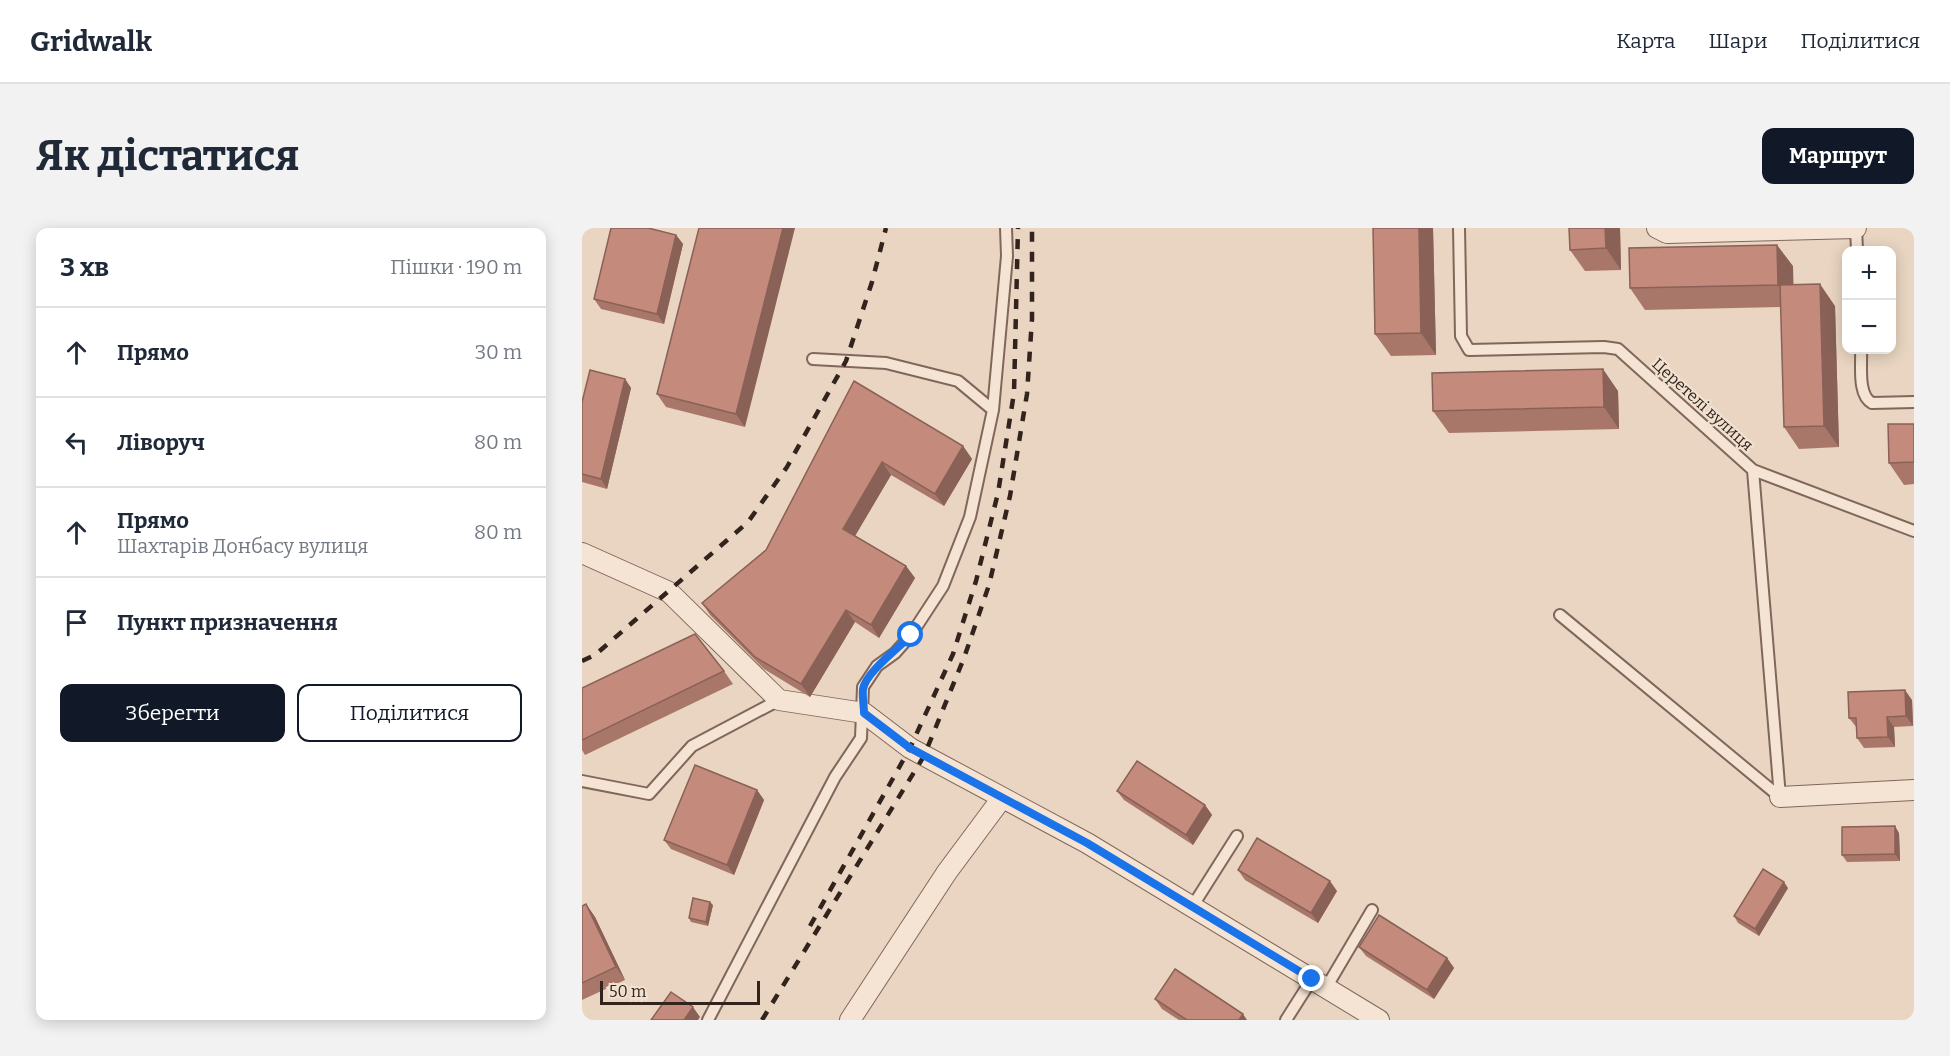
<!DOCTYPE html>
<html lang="uk">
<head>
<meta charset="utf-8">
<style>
  :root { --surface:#fff; --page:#f2f2f3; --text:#1f2937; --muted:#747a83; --line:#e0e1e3; --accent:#111827 }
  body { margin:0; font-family:Bitter,serif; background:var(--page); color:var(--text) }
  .controls { position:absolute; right:18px; top:18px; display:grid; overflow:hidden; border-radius:12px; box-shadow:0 3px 15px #0003 }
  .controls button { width:54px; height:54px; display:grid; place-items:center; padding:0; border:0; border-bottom:2px solid var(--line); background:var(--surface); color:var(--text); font:30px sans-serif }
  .scale { position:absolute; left:18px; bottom:15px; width:160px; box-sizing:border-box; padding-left:6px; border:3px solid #32231d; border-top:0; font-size:16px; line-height:21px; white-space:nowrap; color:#32231d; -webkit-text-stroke:4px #f1e1d0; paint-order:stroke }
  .stop { position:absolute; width:18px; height:18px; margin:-14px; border:4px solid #1a73e8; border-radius:50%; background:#fff }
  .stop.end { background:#1a73e8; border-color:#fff; box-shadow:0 2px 6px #0008 }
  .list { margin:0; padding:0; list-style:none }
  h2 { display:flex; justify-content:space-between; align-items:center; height:78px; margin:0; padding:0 24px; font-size:26px }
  h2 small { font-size:20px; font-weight:400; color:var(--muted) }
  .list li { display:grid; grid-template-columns:39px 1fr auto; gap:18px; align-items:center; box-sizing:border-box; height:90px; padding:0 24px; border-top:2px solid var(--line) }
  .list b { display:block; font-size:22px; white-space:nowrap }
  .list p { margin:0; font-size:20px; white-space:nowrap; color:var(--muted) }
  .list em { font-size:20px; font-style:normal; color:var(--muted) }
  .actions { display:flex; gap:12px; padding:18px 24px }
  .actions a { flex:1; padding:14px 0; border:2px solid var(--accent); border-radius:12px; text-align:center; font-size:21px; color:var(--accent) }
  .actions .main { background:var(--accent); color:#fff }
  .icon { flex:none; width:33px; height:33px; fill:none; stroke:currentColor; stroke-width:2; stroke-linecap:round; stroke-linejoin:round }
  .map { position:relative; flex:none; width:1332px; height:792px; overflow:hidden; border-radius:12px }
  header { display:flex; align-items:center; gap:36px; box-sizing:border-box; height:84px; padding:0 30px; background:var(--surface); border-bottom:2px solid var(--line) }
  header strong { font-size:28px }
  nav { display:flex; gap:33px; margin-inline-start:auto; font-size:21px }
  .intro { display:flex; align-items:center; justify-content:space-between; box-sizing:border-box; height:144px; padding:0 36px }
  h1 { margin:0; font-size:42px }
  .button { padding:15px 27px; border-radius:12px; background:var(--accent); color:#fff; font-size:21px; font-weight:700 }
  main { display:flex; gap:36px; padding:0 36px }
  aside { flex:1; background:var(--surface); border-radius:12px; box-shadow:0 3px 15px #0003 }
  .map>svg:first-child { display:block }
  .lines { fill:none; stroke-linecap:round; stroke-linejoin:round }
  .lane-casing { stroke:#81675b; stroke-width:14 }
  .street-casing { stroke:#81675b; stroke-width:22 }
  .lane { stroke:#f5e4d3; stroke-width:10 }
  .street { stroke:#f5e4d3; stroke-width:20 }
  .rail { stroke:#32231d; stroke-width:4.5; stroke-dasharray:10 10; stroke-linecap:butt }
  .wall { fill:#a9776a }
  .shaded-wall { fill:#896156 }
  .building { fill:#c48a7b; stroke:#896156; stroke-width:1.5 }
  .route { stroke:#1a73e8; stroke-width:8 }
  .labels { text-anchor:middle; stroke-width:4.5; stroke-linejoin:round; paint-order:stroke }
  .street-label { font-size:16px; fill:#32231d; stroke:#f1e1d0 }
</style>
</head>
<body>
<header>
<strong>Gridwalk</strong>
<nav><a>Карта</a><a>Шари</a><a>Поділитися</a></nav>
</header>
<div class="intro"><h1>Як дістатися</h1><a class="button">Маршрут</a></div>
<main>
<aside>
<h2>3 хв<small>Пішки · 190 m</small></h2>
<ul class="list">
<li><svg class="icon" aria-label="ahead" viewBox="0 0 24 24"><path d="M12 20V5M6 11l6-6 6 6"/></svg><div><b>Прямо</b></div><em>30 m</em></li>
<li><svg class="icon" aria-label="left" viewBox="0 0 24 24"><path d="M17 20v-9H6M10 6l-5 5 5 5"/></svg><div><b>Ліворуч</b></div><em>80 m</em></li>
<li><svg class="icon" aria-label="ahead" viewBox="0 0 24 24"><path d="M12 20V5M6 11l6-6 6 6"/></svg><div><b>Прямо</b><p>Шахтарів Донбасу вулиця</p></div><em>80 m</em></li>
<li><svg class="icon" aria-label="arrive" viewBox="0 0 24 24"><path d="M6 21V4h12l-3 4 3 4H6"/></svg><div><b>Пункт призначення</b></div></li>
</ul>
<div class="actions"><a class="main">Зберегти</a><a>Поділитися</a></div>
</aside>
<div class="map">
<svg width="1332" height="792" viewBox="0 0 1332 792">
  <rect width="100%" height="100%" fill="#e9d5c1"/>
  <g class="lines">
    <defs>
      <path id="lane" d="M877 0 879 108 887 122 1022 119 1036 121 1171 242 1198 569
        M1274 0 1275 22
        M1279 122C1280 136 1275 167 1290 175L1332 174
        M411 182 425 28 424 0
        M1171 242 1332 303
        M978 387 1198 569
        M0 553 67 566 110 518 197 472
        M610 679 655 608
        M744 760 790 682
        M126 792 253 549 279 510 281 459 295 438 313 425 329 407 361 358 388 289 411 182 376 153 304 135 231 131
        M704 792 730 751"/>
      <path id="street" d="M1075 0 1085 5 1274 0
        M0 325 87 364 197 472 282 485 328 520 505 615 797 792
        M1198 569 1332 562
        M268 792 365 644 420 570"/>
    </defs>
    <!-- lane casing -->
    <use href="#lane" class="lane-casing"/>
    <!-- street casing -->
    <use href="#street" class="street-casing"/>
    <!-- lane -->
    <use href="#lane" class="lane"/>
    <!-- street -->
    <use href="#street" class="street"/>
    <!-- rail -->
    <path class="rail" d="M0 433 13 427 166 294 205 239 264 133 290 54 304 0
      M228 698 328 520 371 426 394 353 416 265 432 165 436 0
      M180 792 342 528 382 430 407 357 428 268 445 166 450 91V0"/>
  </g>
  <!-- wall -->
  <path class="wall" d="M117 0 163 199 84 179 75 166Z
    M791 0H851L854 127 809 128 793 106Z
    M1038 0 1039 42 1003 43 988 22Z
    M94 7 101 16 82 96 19 81 12 71Z
    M1211 38V57L1253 78 1257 219 1217 221 1202 199 1199 79 1063 82 1048 60Z
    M43 151 49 160 25 261 0 254V174Z
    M272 153 381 218 390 231 362 278 309 247 273 308 324 338 333 350 297 410 273 394 228 469 182 441 128 387 120 375 184 322Z
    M1036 163 1037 201 867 205 851 183Z
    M1332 196V256L1322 257 1307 235Z
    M142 443 151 456 3 527 0 522V460Z
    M1330 472 1331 498 1312 499 1313 519 1282 520 1275 510V500L1267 490Z
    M175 562 182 572 152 647 89 621 82 612Z
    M535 563 623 577 630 587 611 617 542 572Z
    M1317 605 1318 633 1265 634 1260 627Z
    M656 642 755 663 736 695 663 652Z
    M1206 660 1177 708 1156 695 1152 688Z
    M4 676 13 689 43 752 0 772V678Z
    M131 677 126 698 109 694 107 690Z
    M777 719 865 730 872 740 852 771 784 728Z
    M573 771 665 792H597L580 781Z"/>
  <!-- shaded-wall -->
  <path class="shaded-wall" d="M201 0H213L163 199 154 186Z
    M837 0H851L854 127 839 105Z
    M1023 0H1038L1039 42 1024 20Z
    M94 7 101 16 82 96 75 86Z
    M1195 17 1211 38 1212 78 1196 57Z
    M1238 56 1253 78 1257 219 1242 198Z
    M1021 141 1036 163 1037 201 1022 179Z
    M43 151 49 160 25 261 19 251Z
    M381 218 390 231 362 278 353 266Z
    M300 234 309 247 270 313 261 301Z
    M324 338 333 350 297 410 289 397Z
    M264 382 273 394 228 469 219 456Z
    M1323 462 1330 472 1331 498 1324 488Z
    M1305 489 1312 499 1313 519 1306 509Z
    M175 562 182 572 152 647 145 637Z
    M623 577 630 587 611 617 604 607Z
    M1313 598 1317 605 1318 633 1313 626Z
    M748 653 755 663 736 695 729 685Z
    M1202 654 1206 660 1177 708 1173 701Z
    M128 674 131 677 126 698 124 694Z
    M4 676 13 689 43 752 34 739Z
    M865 730 872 740 852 771 845 762Z
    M111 779 118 789 116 792H102Z
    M661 786 665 792H657Z"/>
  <!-- building -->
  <path class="building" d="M29 0H66L94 7 75 86 12 71Z
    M117 0H201L154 186 75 166Z
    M791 0H837L839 105 793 106Z
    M987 0H1023L1024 20 988 22Z
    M1195 17 1196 57 1048 60 1047 20Z
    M1238 56 1242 198 1202 199 1198 57Z
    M1021 141 1022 179 851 183 850 145Z
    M8 142 43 151 19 251 0 246V174Z
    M272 153 381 218 353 266 300 234 261 301 324 338 289 397 264 382 219 456 173 429 120 375 184 322Z
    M1306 196H1332V234L1307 235Z
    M113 406 142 443 0 512V460Z
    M1323 462 1324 488 1305 489 1306 509 1275 510 1274 490H1267L1266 464Z
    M555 533 623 577 604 607 535 563Z
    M113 537 175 562 145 637 82 612Z
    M1313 598V626L1260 627V599Z
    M675 610 748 653 729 685 656 642Z
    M1181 641 1202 654 1173 701 1152 688Z
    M111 670 128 674 124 694 107 690Z
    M4 676 34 739 0 755V678Z
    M797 687 865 730 845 762 777 719Z
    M593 741 661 786 657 792H605L573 771Z
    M89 764 111 779 102 792H69Z"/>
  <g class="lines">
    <!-- route -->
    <path class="route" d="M329 407C317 420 284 444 281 461 280 468 282 477 282 485L328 520 505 615 730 751"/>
  </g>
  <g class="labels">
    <!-- street labels -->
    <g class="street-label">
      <text transform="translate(1121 176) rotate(42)" y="6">Церетелі вулиця</text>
    </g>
  </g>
</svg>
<div class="controls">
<button>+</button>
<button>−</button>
</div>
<div class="scale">50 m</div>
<div class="stop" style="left:329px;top:407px"></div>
<div class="stop end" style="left:730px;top:751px"></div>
</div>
</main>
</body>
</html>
